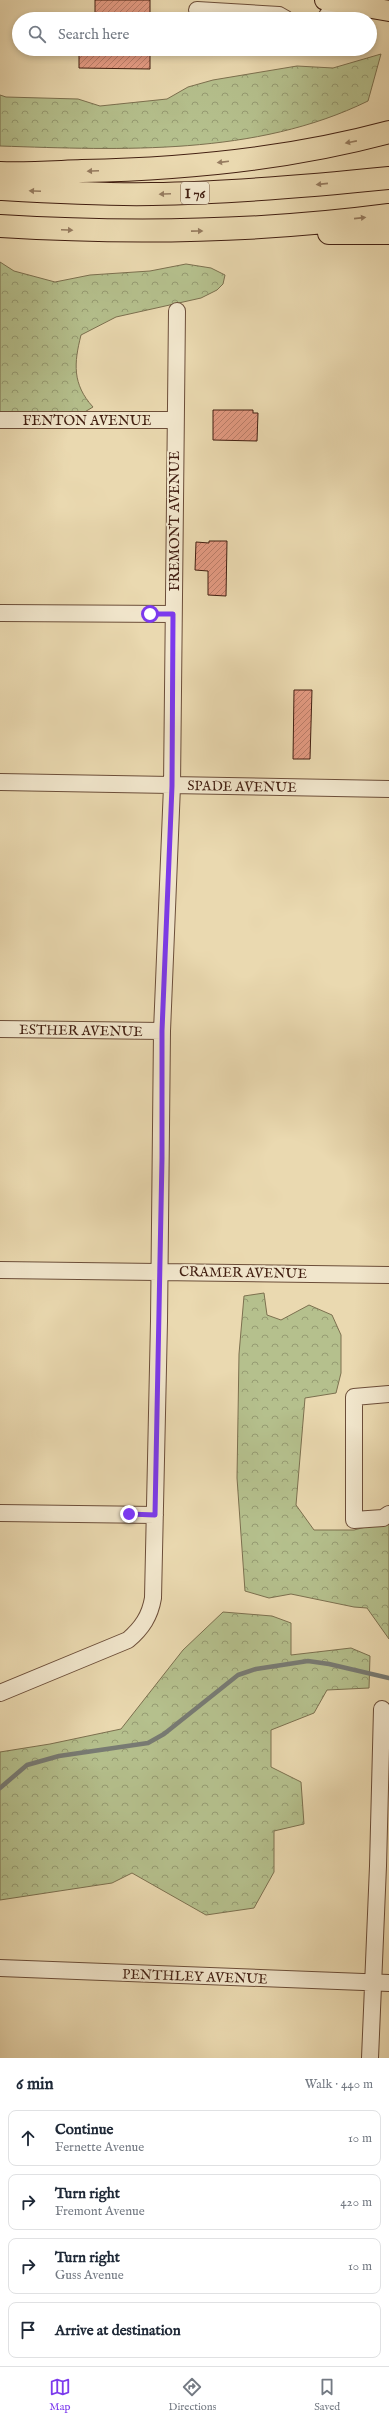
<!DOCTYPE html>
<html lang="en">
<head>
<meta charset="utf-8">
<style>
  :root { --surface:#fff; --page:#f6f6f7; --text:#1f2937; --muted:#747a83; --line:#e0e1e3; --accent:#7c3aed }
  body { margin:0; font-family:"IM FELL English",serif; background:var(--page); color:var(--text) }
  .stop { position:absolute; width:12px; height:12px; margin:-9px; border:3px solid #7c3aed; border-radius:50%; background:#fff }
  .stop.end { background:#7c3aed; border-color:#fff; box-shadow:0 1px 4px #0008 }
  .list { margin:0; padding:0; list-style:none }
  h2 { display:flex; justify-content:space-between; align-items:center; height:52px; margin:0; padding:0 16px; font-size:17px }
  h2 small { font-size:13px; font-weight:400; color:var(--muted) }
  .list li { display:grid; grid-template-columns:26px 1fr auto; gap:12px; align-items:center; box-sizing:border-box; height:56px; margin:0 8px 8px; padding:0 8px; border:1px solid var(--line); border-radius:8px }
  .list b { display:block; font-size:15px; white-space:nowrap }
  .list p { margin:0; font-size:13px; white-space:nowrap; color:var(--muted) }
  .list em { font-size:13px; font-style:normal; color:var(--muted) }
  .icon { flex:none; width:22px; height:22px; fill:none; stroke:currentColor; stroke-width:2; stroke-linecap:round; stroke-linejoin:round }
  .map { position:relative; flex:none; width:389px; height:2058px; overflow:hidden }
  .search { position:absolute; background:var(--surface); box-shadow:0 2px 6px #0003; left:12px; right:12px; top:12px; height:44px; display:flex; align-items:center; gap:10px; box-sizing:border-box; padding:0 14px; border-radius:22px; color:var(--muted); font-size:15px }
  .sheet { height:308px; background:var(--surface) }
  nav { display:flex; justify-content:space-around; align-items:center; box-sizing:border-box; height:56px; border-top:1px solid var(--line); background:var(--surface); font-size:11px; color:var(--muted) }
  nav a { display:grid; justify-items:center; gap:2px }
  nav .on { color:var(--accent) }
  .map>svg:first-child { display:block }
  .forest { fill:url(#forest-crowns); stroke:#7c704f }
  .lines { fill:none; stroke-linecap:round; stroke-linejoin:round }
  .stream { stroke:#787b74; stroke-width:4.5 }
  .building { fill:url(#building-hatch); stroke:#421f11 }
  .minor-casing { stroke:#6c4e39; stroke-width:18 }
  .major-casing { stroke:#421f11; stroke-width:22 }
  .highway-casing { stroke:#421f11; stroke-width:24 }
  .minor { stroke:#f1e6cc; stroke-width:16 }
  .major { stroke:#ead9b0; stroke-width:20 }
  .highway { stroke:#ead9b0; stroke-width:22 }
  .oneway { fill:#967c60 }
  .route { stroke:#7c3aed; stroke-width:5 }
  .labels { text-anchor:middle; stroke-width:4; stroke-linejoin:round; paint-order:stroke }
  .shield { fill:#f1e6cc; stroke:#765b49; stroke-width:1 }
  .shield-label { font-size:13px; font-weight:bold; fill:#421f11 }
  .street-label { font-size:14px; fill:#421f11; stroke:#f1e6cc }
</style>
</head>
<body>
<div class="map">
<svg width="389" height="2058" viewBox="0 0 389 2058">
  <defs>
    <pattern id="forest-crowns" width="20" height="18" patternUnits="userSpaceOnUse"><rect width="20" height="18" fill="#b5c08d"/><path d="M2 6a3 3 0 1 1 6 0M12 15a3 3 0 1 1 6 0" fill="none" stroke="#959b72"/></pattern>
    <pattern id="building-hatch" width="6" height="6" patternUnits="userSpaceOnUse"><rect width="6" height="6" fill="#e39a82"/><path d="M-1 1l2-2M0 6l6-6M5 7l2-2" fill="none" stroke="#ba7d69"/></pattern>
  </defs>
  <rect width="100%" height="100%" fill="#ead9b0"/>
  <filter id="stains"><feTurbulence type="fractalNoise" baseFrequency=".005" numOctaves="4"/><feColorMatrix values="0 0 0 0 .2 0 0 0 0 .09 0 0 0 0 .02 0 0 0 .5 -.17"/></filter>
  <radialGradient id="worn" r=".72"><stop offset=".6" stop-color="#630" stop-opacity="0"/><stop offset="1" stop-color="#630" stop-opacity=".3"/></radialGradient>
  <!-- forest -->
  <path class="forest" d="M381 54 368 101C256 156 122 150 0 146V95L6 97 78 99 100 106 167 99 188 87 213 80 297 66 333 68Z
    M0 262 14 271 55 282 90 275 150 271 186 264 211 268 225 275 223 284 217 290 201 298 116 317 81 335C74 363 72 384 93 407L83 413 0 412Z
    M264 1293 267 1315 281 1320 309 1305 332 1315 341 1335V1373L336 1393 305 1398 296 1505 314 1530H354L389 1521V1639L367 1608 354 1607 291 1594 269 1598 245 1591 237 1478 239 1354 244 1296Z
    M223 1612 272 1616 291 1623V1655L351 1648 370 1656 369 1688 327 1690 314 1713 271 1730V1767L301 1782 304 1824 274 1831V1872L254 1908 206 1915 132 1873 112 1883 0 1900V1752L50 1744 121 1729 183 1650Z"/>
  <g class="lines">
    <!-- stream -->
    <path class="stream" d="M0 1788 27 1765 59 1756 148 1743 164 1734 238 1675 256 1669 308 1661 329 1664 389 1678"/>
  </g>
  <!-- building -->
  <path class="building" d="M95 0H150V19H95Z
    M79 49H150V69L79 68Z
    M213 410H253V413H258L257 441 213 440Z
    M209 541H227L226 596 208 595V571L195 570 196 542 209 543Z
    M294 690H312L310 759H293Z"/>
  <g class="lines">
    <defs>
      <path id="minor" d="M197 10 279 15 286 19
        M325 19 336 2
        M0 420H175
        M0 613 173 614
        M0 782 389 789
        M0 1029 162 1031
        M0 1270 389 1275
        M389 1394 354 1397V1520L383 1518 389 1514
        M0 1513 155 1515
        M0 1693 128 1640C142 1628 150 1616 153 1598L159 1321 162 1031 172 786 177 311
        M0 1968 389 1983
        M370 2058 378 1866 382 1709"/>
      <path id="major" d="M325 0 389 11"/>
      <path id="highway" d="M0 173C28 174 55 172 82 171 185 169 289 159 389 132
        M0 189C51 192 101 195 152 194 232 193 310 186 389 178
        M0 226C130 234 260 232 389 215
        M329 233H389"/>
    </defs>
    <!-- minor casing -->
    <use href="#minor" class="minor-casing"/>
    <!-- major casing -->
    <use href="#major" class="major-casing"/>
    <!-- highway casing -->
    <use href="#highway" class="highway-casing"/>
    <!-- minor -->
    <use href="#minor" class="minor"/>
    <!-- major -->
    <use href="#major" class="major"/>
    <!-- highway -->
    <use href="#highway" class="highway"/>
  </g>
  <!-- one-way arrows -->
  <defs><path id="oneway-solid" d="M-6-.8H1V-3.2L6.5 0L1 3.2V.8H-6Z"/></defs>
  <g class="oneway">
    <use href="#oneway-solid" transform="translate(351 142) rotate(169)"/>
    <use href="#oneway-solid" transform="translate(223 162) rotate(173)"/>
    <use href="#oneway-solid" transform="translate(93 171) rotate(178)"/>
    <use href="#oneway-solid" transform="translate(322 184) rotate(174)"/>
    <use href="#oneway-solid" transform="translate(35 191) rotate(-177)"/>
    <use href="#oneway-solid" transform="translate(165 194) rotate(178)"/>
    <use href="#oneway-solid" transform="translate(360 218) rotate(-6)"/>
    <use href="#oneway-solid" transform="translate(67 230) rotate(2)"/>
    <use href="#oneway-solid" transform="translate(197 231) rotate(-1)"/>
  </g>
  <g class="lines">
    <!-- route -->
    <path class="route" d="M129 1514 155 1515 162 1158V1031L172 786 173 614H150"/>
  </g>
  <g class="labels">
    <!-- shield labels -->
    <rect class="shield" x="181" y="182" width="28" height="22" rx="3"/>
    <g class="shield-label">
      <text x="195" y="198">I 76</text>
    </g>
    <!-- street labels -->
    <g class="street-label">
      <text x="87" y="425">FENTON AVENUE</text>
      <text transform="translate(174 521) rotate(-90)" y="5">FREMONT AVENUE</text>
      <text transform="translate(242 786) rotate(1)" y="5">SPADE AVENUE</text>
      <text transform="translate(81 1030) rotate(1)" y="5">ESTHER AVENUE</text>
      <text transform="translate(243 1272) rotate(1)" y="5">CRAMER AVENUE</text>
      <text transform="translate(195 1976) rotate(2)" y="5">PENTHLEY AVENUE</text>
    </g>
  </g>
  <rect width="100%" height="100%" filter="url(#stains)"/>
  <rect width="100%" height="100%" fill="url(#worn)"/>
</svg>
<div class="stop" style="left:150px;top:614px"></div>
<div class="stop end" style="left:129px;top:1514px"></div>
<div class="search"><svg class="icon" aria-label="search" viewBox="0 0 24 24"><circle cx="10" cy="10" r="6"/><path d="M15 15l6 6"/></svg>Search here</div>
</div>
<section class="sheet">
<h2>6 min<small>Walk · 440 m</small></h2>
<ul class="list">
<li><svg class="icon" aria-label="ahead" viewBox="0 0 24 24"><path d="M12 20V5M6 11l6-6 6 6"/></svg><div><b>Continue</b><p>Fernette Avenue</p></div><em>10 m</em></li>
<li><svg class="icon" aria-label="right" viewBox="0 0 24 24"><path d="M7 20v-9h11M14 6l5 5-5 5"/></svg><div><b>Turn right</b><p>Fremont Avenue</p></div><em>420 m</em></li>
<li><svg class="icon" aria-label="right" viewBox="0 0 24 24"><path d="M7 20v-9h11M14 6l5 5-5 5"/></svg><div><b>Turn right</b><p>Guss Avenue</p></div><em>10 m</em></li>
<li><svg class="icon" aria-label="arrive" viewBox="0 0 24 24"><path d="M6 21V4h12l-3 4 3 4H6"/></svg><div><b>Arrive at destination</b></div></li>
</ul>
</section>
<nav>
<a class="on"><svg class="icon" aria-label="map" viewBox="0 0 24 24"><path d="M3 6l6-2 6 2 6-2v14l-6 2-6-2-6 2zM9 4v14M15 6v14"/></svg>Map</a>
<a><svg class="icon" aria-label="directions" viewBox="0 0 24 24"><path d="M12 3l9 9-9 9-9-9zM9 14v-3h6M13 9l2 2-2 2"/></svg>Directions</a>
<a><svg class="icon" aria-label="saved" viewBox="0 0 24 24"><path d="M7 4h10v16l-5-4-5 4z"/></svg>Saved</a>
</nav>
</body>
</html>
